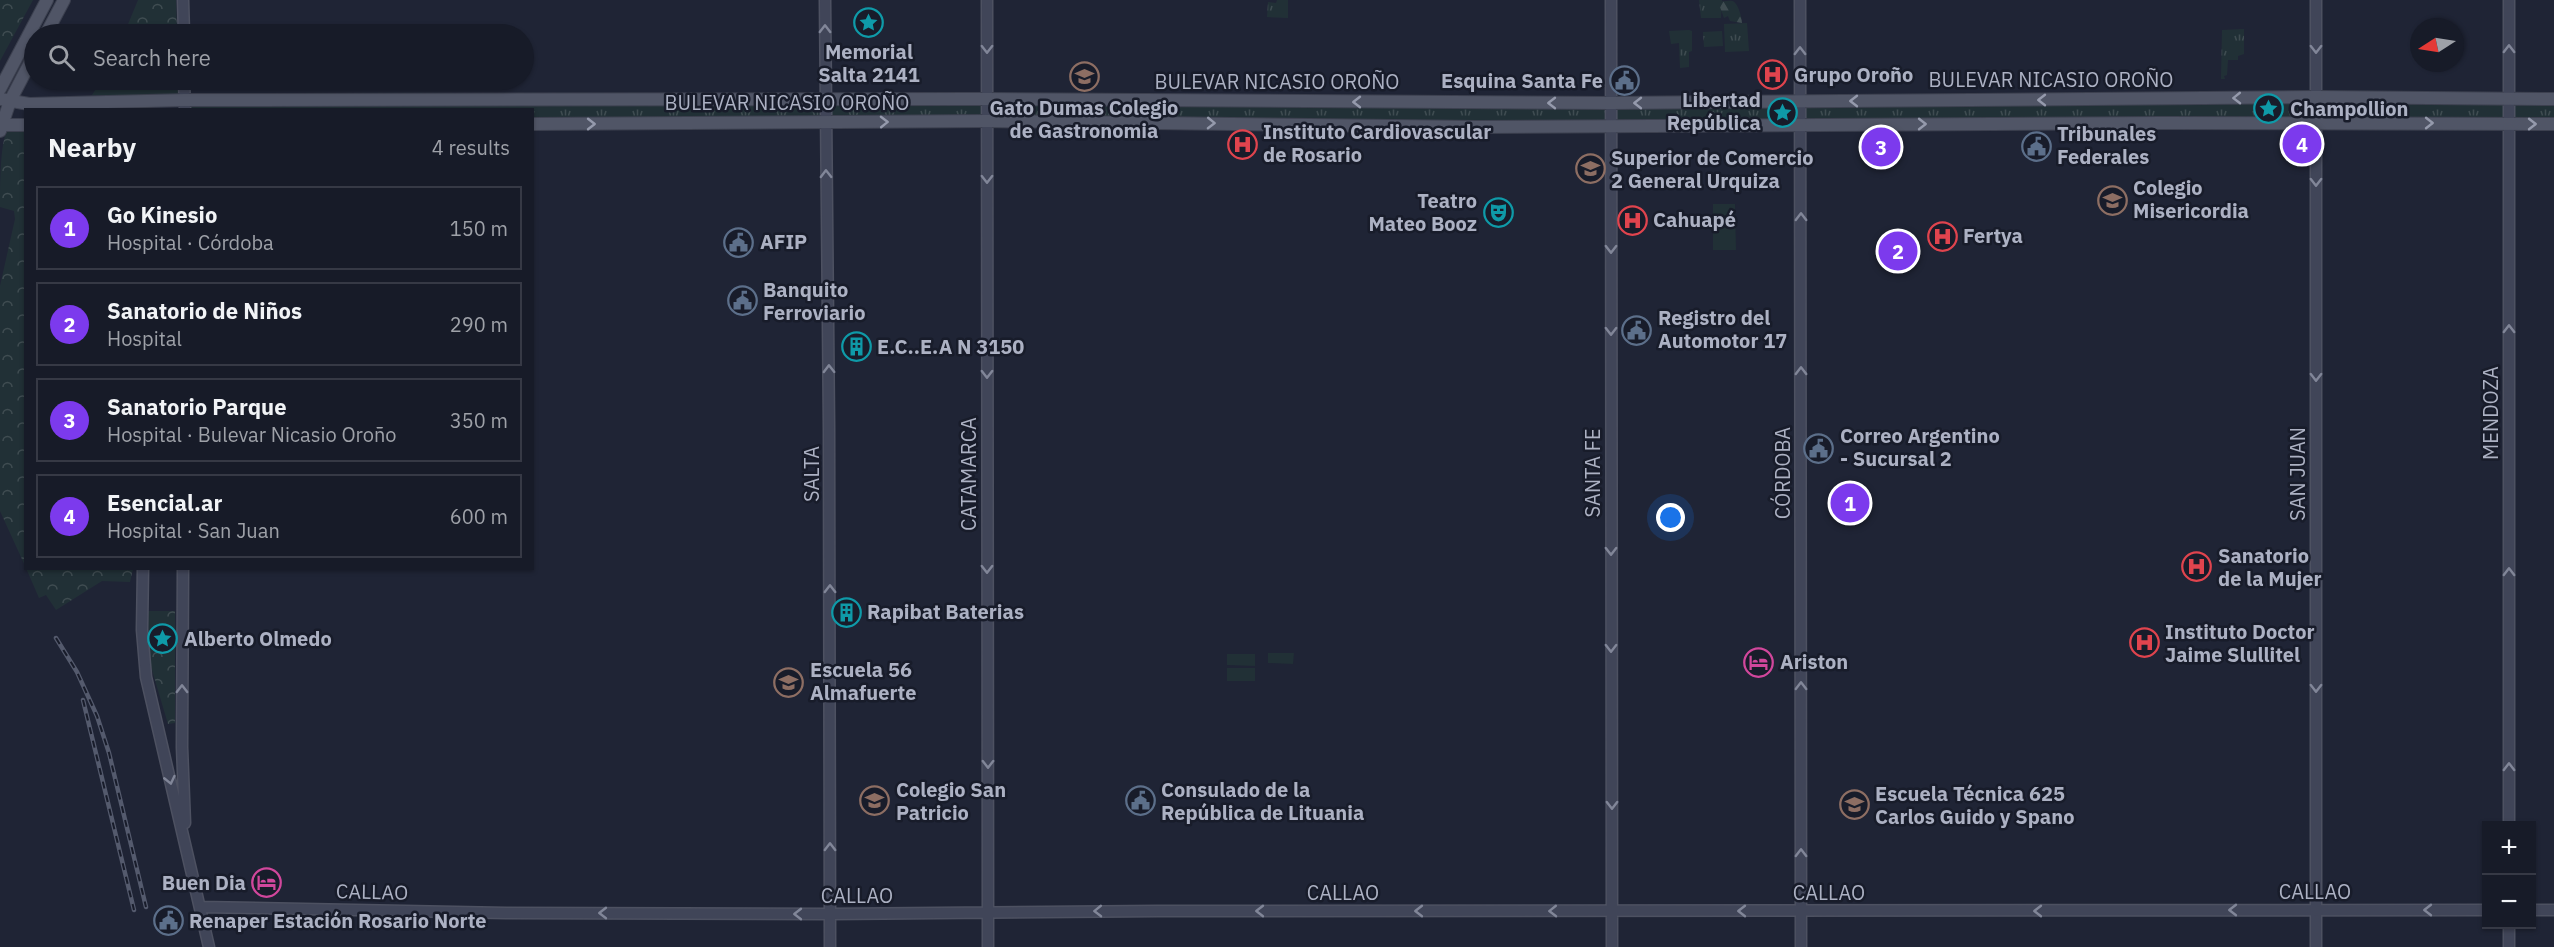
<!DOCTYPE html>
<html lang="en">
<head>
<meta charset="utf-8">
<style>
  :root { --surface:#171b28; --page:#242834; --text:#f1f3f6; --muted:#9ea1a8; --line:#363945; --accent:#7c3aed }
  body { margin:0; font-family:"IBM Plex Sans",sans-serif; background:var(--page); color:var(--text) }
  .controls { position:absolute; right:18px; bottom:18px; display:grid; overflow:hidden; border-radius:0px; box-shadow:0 2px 4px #0004 }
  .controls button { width:54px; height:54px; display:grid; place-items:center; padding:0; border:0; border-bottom:2px solid var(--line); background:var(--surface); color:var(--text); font:30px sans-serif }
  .compass { position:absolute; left:2410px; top:18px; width:54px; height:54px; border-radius:50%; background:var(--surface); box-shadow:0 2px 4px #0004; rotate:258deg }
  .you { position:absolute; left:1671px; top:518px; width:21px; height:21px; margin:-15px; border:4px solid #fff; border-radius:50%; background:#1a73e8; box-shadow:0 0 0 9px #1a73e833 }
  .badge { display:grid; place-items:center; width:39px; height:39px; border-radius:50%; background:var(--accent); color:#fff; font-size:20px; font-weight:700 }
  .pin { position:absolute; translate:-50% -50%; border:3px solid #fff; box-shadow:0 2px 6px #0006 }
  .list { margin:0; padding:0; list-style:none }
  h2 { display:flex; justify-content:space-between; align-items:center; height:78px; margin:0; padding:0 24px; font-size:26px }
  h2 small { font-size:20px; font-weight:400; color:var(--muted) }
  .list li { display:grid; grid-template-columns:39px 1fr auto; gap:18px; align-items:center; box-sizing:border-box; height:84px; margin:0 12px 12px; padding:0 12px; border:2px solid var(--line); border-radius:0px }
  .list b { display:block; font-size:22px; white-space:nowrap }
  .list p { margin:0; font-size:20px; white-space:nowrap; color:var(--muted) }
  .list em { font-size:20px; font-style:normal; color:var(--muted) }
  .icon { flex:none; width:33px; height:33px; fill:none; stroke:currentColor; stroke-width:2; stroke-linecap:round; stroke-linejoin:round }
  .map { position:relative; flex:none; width:2554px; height:947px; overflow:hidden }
  .search { position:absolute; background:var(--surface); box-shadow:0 2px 4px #0004; left:24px; top:24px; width:510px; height:66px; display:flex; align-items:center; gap:15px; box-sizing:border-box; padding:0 21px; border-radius:33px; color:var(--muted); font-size:22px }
  .panel { position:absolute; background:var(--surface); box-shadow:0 2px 4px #0004; left:24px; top:108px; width:510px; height:462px; border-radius:0px }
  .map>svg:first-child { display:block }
  .grass { fill:url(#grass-tufts) }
  .forest { fill:url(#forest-firs) }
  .park { fill:url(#park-crowns) }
  .pitch { fill:#213036 }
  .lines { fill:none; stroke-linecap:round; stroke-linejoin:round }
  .secondary-casing { stroke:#4d5161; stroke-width:13 }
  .primary-casing { stroke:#3c404f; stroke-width:14 }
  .secondary { stroke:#404558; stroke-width:10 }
  .primary { stroke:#505566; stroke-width:12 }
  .rail-casing { stroke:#545a6d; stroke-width:4.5 }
  .rail { stroke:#181c2a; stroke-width:2; stroke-dasharray:7; stroke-linecap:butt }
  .oneway { stroke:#818698 }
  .oneway2 { stroke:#959aac }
  .labels { text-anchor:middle; stroke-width:5; stroke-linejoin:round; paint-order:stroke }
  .poi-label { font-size:20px; font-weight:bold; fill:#acb1c3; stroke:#181c2a; text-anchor:start }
  .street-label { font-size:20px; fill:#acb1c3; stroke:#181c2a }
</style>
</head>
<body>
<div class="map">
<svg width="2554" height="947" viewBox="0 0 2554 947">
  <defs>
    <pattern id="grass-tufts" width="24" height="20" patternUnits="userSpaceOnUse" patternTransform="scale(1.5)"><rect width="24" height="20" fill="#213036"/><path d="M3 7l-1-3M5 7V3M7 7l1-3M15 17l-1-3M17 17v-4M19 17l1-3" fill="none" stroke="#3f4c51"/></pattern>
    <pattern id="forest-firs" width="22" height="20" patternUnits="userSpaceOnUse" patternTransform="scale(1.5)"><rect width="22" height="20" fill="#213036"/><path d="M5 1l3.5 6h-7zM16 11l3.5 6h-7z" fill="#3f4c51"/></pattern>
    <pattern id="park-crowns" width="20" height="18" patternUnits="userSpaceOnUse" patternTransform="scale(1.5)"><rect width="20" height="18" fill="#213036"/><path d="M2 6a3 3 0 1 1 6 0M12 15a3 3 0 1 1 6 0" fill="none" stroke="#3f4c51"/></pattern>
  </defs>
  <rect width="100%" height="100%" fill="#1f2435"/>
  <!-- grass -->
  <path class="grass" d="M1277 0H1288V18L1267 17 1268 2 1276 3Z
    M1699 0H1722L1721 18H1701Z
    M1747 23 1749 51 1725 52 1724 24Z
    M2244 29V54L2238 56V60H2228L2227 75 2224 76 2225 79H2221L2222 30Z
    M1689 30 1692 31V51L1689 52V67L1680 68 1679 43 1671 44 1669 31Z
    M1722 31 1723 46 1704 47 1703 32Z
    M2554 99V124H533L532 110H185V100Z"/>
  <!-- forest -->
  <path class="forest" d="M1722 1C1725 2 1729 0 1732 1 1738 2 1742 18 1742 23L1730 21 1728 16 1724 18 1720 7Z"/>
  <!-- park -->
  <path class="park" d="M0 0H33L0 61Z
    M138 0H176L177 34H124Z
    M102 80H178V95H92Z
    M25 130 26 568 0 511V286L15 219 14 211 0 207C0 192 0 141 7 132 11 129 20 130 25 130Z
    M26 568H133V569L130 582 102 581 56 610 46 595 39 598Z
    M148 611H175V723L168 724 149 660Z"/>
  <!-- pitch -->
  <path class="pitch" d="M1713 204H1735L1736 250H1713Z
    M1268 653H1294L1293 664 1268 663Z
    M1227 654H1255V666L1227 665Z
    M1227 668H1255V681H1227Z"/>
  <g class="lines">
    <defs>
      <path id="secondary" d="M183 0 184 34
        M825 0 829 428 830 947
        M987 0 988 947
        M1611 0 1612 947
        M1800 0 1801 947
        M2316 0V947
        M2509 0V826
        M184 80 185 110
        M143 568 142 630 146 677 209 947
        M183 568 182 747 185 823
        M200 907 506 913 830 914 1157 911 2486 910
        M2532 910H2554
        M2509 924V947"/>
      <path id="primary" d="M46 34 64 0
        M0 89 47 0
        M0 99 29 104 185 100 987 99 1611 103 2316 97 2554 99
        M532 124 987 121 1477 127 2161 123 2554 124
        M2 125H26
        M0 131 10 101 34 55"/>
    </defs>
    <!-- secondary casing -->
    <use href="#secondary" class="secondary-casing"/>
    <!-- primary casing -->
    <use href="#primary" class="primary-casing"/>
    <!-- secondary -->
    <use href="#secondary" class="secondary"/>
    <!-- primary -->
    <use href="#primary" class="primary"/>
    <defs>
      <path id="rail" d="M56 638 77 672 97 716 109 753 146 907
        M83 700 134 910"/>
    </defs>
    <!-- rail casing -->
    <use href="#rail" class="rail-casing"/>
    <!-- rail -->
    <use href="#rail" class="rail"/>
  </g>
  <!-- one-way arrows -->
  <defs><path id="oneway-chevron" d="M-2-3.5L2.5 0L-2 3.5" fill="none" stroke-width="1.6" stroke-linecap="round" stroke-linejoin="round" transform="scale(1.5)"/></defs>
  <g class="oneway">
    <use href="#oneway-chevron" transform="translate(825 29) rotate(-90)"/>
    <use href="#oneway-chevron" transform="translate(987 49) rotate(90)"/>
    <use href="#oneway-chevron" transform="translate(2316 49) rotate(90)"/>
    <use href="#oneway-chevron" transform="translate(2509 49) rotate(-90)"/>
    <use href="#oneway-chevron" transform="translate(1800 51) rotate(-90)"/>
    <use href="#oneway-chevron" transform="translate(826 174) rotate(-91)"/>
    <use href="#oneway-chevron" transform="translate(987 179) rotate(90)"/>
    <use href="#oneway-chevron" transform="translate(2316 182) rotate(90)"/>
    <use href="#oneway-chevron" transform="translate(1801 217) rotate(-90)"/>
    <use href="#oneway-chevron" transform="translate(1611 249) rotate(90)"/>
    <use href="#oneway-chevron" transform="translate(2509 329) rotate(-90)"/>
    <use href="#oneway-chevron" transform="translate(1611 331) rotate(90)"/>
    <use href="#oneway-chevron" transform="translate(829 369) rotate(-91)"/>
    <use href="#oneway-chevron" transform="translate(1801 371) rotate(-90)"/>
    <use href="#oneway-chevron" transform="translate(987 374) rotate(90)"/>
    <use href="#oneway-chevron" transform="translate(2316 377) rotate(90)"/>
    <use href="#oneway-chevron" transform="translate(1611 551) rotate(90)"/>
    <use href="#oneway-chevron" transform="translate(987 569) rotate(90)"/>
    <use href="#oneway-chevron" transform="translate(2509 572) rotate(-90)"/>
    <use href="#oneway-chevron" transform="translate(830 589) rotate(-90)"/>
    <use href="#oneway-chevron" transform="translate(1611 648) rotate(90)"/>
    <use href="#oneway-chevron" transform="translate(1801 686) rotate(-90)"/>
    <use href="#oneway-chevron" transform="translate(2316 688) rotate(90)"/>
    <use href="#oneway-chevron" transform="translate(182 689) rotate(-90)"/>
    <use href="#oneway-chevron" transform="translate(988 764) rotate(90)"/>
    <use href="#oneway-chevron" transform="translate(2509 767) rotate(-90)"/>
    <use href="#oneway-chevron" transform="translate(170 780) rotate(77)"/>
    <use href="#oneway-chevron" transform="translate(1612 805) rotate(90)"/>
    <use href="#oneway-chevron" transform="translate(830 847) rotate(-90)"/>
    <use href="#oneway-chevron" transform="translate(1801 853) rotate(-90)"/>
    <use href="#oneway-chevron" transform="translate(2233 910) rotate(180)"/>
    <use href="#oneway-chevron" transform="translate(2428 910) rotate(180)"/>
    <use href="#oneway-chevron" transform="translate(1098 911) rotate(179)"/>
    <use href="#oneway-chevron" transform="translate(1260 911) rotate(180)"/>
    <use href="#oneway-chevron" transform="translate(1419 911) rotate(-180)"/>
    <use href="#oneway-chevron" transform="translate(1553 911) rotate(179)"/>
    <use href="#oneway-chevron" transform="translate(1742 911) rotate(-180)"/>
    <use href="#oneway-chevron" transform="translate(2038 911) rotate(180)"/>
    <use href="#oneway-chevron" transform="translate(603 913) rotate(180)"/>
    <use href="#oneway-chevron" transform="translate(798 914) rotate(-180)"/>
  </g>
  <g class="oneway2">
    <use href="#oneway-chevron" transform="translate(2237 98) rotate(179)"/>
    <use href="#oneway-chevron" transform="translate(2042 100) rotate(180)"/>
    <use href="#oneway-chevron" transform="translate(1854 101) rotate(180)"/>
    <use href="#oneway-chevron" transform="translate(1357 102) rotate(-180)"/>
    <use href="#oneway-chevron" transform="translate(1552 103) rotate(-180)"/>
    <use href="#oneway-chevron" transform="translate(1638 103) rotate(180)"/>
    <use href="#oneway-chevron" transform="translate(884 122) rotate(-1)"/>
    <use href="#oneway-chevron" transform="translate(1211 123) rotate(1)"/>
    <use href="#oneway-chevron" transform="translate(2429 123)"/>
    <use href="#oneway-chevron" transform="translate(591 124)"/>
    <use href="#oneway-chevron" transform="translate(1922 124)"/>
    <use href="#oneway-chevron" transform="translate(2532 124)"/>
  </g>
  <!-- icons -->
  <defs>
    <symbol id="sight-ring" viewBox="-11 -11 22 22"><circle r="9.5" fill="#181c2a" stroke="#0f9aa8" stroke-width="1.5"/><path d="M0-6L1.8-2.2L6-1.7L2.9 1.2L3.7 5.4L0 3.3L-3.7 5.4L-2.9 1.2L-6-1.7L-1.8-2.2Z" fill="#0f9aa8"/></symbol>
    <symbol id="hospital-ring" viewBox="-11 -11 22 22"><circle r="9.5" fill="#181c2a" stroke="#e0444e" stroke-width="1.5"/><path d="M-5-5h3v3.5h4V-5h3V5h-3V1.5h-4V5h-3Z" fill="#e0444e"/></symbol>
    <symbol id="school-ring" viewBox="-11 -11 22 22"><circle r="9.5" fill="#181c2a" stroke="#8d6e63" stroke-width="1.5"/><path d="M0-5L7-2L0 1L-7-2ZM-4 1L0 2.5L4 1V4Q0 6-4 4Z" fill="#8d6e63"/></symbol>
    <symbol id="civic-ring" viewBox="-11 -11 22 22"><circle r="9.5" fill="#181c2a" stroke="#5c6f8a" stroke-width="1.5"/><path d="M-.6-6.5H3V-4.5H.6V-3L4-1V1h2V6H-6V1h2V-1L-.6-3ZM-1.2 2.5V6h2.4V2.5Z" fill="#5c6f8a"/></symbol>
    <symbol id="university-ring" viewBox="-11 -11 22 22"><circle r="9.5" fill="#181c2a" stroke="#8d6e63" stroke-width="1.5"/><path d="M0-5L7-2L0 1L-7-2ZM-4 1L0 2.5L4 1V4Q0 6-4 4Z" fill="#8d6e63"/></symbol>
    <symbol id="theatre-ring" viewBox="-11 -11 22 22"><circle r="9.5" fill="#181c2a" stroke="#0f9aa8" stroke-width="1.5"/><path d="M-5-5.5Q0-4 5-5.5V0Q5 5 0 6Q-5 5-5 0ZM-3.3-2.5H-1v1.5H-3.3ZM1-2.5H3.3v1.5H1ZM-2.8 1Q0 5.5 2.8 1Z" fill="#0f9aa8"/></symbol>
    <symbol id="building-ring" viewBox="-11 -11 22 22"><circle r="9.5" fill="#181c2a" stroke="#0f9aa8" stroke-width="1.5"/><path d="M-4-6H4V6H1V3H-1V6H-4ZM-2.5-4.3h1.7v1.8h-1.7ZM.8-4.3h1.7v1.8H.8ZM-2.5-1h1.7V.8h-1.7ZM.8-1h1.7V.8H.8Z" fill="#0f9aa8"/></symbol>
    <symbol id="hotel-ring" viewBox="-11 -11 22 22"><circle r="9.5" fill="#181c2a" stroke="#d1479c" stroke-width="1.5"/><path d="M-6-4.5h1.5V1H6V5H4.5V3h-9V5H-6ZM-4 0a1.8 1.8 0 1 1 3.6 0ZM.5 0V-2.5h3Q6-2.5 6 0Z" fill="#d1479c"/></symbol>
  </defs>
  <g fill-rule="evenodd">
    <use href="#sight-ring" x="852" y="6" width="33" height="33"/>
    <use href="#hospital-ring" x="1756" y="58" width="33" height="33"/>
    <use href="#school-ring" x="1068" y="60" width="33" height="33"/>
    <use href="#civic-ring" x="1608" y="64" width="33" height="33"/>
    <use href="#sight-ring" x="2252" y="92" width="33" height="33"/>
    <use href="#sight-ring" x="1766" y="96" width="33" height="33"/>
    <use href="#hospital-ring" x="1226" y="128" width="33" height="33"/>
    <use href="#civic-ring" x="2020" y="130" width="33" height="33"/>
    <use href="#university-ring" x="1574" y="152" width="33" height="33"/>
    <use href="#school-ring" x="2096" y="184" width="33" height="33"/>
    <use href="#theatre-ring" x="1482" y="196" width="33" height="33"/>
    <use href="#hospital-ring" x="1616" y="204" width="33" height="33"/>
    <use href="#hospital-ring" x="1926" y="220" width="33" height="33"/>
    <use href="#civic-ring" x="722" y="226" width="33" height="33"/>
    <use href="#civic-ring" x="726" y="284" width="33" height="33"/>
    <use href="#civic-ring" x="1620" y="314" width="33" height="33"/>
    <use href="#building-ring" x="840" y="330" width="33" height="33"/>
    <use href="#civic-ring" x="1802" y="432" width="33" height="33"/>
    <use href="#hospital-ring" x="2180" y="550" width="33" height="33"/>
    <use href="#building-ring" x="830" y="596" width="33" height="33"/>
    <use href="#sight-ring" x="146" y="622" width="33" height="33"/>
    <use href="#hospital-ring" x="2128" y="626" width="33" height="33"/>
    <use href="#hotel-ring" x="1742" y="646" width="33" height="33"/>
    <use href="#school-ring" x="772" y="666" width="33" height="33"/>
    <use href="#school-ring" x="858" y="784" width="33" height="33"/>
    <use href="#civic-ring" x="1124" y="784" width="33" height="33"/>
    <use href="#school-ring" x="1838" y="788" width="33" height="33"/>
    <use href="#hotel-ring" x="250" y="866" width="33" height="33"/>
    <use href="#civic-ring" x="152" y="904" width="33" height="33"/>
  </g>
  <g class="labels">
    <!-- poi labels -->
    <g class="poi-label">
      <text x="869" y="59" text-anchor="middle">Memorial<tspan x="869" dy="23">Salta 2141</tspan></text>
      <text x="1794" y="82">Grupo Oroño</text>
      <text x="1603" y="88" text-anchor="end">Esquina Santa Fe</text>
      <text x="1761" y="107" text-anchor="end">Libertad<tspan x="1761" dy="23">República</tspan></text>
      <text x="1084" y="115" text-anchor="middle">Gato Dumas Colegio<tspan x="1084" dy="23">de Gastronomia</tspan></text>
      <text x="2290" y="116">Champollion</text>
      <text x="1263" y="139">Instituto Cardiovascular<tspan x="1263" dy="23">de Rosario</tspan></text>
      <text x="2057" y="141">Tribunales<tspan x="2057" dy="23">Federales</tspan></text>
      <text x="1611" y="165">Superior de Comercio<tspan x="1611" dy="23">2 General Urquiza</tspan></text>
      <text x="2133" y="195">Colegio<tspan x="2133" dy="23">Misericordia</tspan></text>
      <text x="1477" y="208" text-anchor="end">Teatro<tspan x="1477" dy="23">Mateo Booz</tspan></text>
      <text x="1653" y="227">Cahuapé</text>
      <text x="1963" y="243">Fertya</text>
      <text x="760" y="249">AFIP</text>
      <text x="763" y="297">Banquito<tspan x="763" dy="23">Ferroviario</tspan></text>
      <text x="1658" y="325">Registro del<tspan x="1658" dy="23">Automotor 17</tspan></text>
      <text x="877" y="354">E.C..E.A N 3150</text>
      <text x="1840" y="443">Correo Argentino<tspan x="1840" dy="23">- Sucursal 2</tspan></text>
      <text x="2218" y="563">Sanatorio<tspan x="2218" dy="23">de la Mujer</tspan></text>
      <text x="867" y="619">Rapibat Baterias</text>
      <text x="2165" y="639">Instituto Doctor<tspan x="2165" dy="23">Jaime Slullitel</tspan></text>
      <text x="184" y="646">Alberto Olmedo</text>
      <text x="1780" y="669">Ariston</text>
      <text x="810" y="677">Escuela 56<tspan x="810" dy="23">Almafuerte</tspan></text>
      <text x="896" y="797">Colegio San<tspan x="896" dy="23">Patricio</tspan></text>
      <text x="1161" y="797">Consulado de la<tspan x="1161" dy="23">República de Lituania</tspan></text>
      <text x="1875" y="801">Escuela Técnica 625<tspan x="1875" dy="23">Carlos Guido y Spano</tspan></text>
      <text x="246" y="890" text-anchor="end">Buen Dia</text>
      <text x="189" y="928">Renaper Estación Rosario Norte</text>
    </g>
    <!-- street labels -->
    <g class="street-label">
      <text x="2051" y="87">BULEVAR NICASIO OROÑO</text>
      <text x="1277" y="89">BULEVAR NICASIO OROÑO</text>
      <text x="787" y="110">BULEVAR NICASIO OROÑO</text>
      <text transform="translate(2491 413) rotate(-90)" y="7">MENDOZA</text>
      <text transform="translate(1593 473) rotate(-90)" y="7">SANTA FE</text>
      <text transform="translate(1783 473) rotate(-90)" y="7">CÓRDOBA</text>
      <text transform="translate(812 474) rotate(-90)" y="7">SALTA</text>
      <text transform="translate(969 474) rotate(-90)" y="7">CATAMARCA</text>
      <text transform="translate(2298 474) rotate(-90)" y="7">SAN JUAN</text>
      <text transform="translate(372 892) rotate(1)" y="7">CALLAO</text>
      <text x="2315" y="899">CALLAO</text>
      <text x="1343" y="900">CALLAO</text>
      <text x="1829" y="900">CALLAO</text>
      <text x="857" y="903">CALLAO</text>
    </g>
  </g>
</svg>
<div class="controls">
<button>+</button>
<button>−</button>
</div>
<svg class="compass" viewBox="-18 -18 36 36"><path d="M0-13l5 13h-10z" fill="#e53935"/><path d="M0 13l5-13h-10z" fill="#9ea1a8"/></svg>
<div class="you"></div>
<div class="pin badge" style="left:1850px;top:503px">1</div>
<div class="pin badge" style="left:1898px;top:251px">2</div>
<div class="pin badge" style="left:1881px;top:147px">3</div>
<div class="pin badge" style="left:2302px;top:144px">4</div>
<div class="search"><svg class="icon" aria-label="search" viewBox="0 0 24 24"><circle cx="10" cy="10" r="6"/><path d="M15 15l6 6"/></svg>Search here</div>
<section class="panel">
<h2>Nearby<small>4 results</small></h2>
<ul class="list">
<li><span class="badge">1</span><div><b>Go Kinesio</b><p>Hospital · Córdoba</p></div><em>150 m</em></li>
<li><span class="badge">2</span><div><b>Sanatorio de Niños</b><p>Hospital</p></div><em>290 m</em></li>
<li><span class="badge">3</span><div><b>Sanatorio Parque</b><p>Hospital · Bulevar Nicasio Oroño</p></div><em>350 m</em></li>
<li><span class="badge">4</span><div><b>Esencial.ar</b><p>Hospital · San Juan</p></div><em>600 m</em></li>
</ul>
</section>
</div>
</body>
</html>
